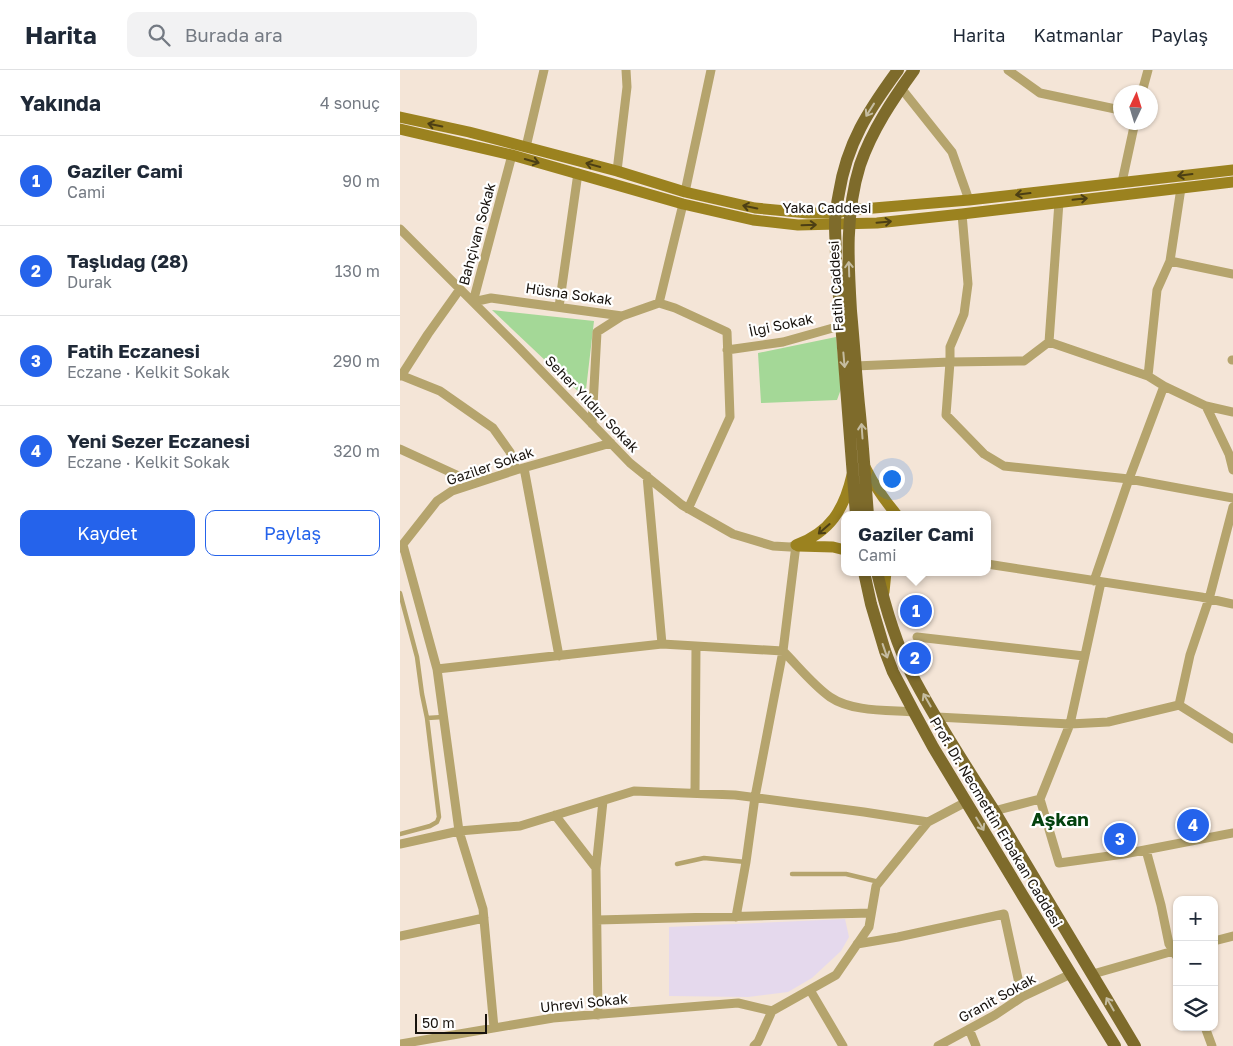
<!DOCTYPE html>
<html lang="tr">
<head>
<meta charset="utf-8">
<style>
  :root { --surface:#fff; --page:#f2f2f3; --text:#1f2937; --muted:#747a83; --line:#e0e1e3; --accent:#2563eb }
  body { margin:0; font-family:"Golos Text",sans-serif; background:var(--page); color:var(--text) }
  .controls { position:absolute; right:15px; bottom:15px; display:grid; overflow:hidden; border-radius:10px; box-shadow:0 1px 4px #0004 }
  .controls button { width:45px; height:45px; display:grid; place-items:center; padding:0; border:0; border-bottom:1px solid var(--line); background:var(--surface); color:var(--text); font:25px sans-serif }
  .compass { position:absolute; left:713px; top:15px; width:45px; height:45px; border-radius:50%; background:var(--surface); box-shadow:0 1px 4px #0004; rotate:4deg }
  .scale { position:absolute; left:15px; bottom:12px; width:72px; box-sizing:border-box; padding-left:5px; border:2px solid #17120d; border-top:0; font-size:14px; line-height:18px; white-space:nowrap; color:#17120d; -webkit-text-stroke:4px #fff; paint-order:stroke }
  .you { position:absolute; left:491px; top:408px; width:18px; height:18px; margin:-12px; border:4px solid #fff; border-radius:50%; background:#1a73e8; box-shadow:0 0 0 8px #1a73e833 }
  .badge { display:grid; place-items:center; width:32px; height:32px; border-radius:50%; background:var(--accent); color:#fff; font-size:16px; font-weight:700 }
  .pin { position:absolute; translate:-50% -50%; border:2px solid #fff; box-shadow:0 1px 5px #0006 }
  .popup { position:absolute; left:441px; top:441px; width:150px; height:65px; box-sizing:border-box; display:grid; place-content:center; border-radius:10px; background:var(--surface); filter:drop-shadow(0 1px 4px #0005); font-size:16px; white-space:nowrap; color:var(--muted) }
  .popup b { font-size:19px; color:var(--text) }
  .popup::after { content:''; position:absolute; left:50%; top:100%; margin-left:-10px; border:10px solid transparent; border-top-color:var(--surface) }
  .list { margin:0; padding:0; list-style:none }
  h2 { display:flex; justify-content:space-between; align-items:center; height:65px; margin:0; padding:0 20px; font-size:21px }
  h2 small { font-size:16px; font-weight:400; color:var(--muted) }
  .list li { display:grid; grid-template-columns:32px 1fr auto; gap:15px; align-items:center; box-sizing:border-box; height:90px; padding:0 20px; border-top:1px solid var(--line) }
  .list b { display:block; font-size:19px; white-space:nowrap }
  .list p { margin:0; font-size:16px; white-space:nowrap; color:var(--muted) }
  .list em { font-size:16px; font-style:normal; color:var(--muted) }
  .actions { display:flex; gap:10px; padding:15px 20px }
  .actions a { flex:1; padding:11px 0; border:1px solid var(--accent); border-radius:10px; text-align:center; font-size:18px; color:var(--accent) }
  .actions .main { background:var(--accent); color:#fff }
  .icon { flex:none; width:28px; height:28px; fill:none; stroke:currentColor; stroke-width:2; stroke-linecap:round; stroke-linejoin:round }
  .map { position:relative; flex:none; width:833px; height:976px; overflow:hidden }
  header { display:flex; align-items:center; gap:30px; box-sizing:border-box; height:70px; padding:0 25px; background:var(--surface); border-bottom:1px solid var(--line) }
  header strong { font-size:24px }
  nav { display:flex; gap:28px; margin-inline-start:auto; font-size:18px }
  .search { width:350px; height:45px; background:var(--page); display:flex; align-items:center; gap:12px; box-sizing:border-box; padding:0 18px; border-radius:10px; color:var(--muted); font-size:19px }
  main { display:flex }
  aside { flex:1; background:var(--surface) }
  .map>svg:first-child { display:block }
  .education { fill:#e5d9ed }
  .green { fill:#a4d897 }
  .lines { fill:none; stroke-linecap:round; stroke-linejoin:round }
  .lane { stroke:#b5a46d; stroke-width:4.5 }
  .street { stroke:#b5a46d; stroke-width:9 }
  .secondary { stroke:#9b821f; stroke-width:11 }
  .primary { stroke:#7e6b2b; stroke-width:12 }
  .oneway { stroke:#c5bca0 }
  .oneway2 { stroke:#4c3f14 }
  .labels { text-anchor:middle; stroke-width:4.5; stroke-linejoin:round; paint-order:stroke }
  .street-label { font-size:14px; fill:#17120d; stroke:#fff }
  .district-label { font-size:19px; font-weight:bold; fill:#04420f; stroke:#fff }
</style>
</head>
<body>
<header>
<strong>Harita</strong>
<div class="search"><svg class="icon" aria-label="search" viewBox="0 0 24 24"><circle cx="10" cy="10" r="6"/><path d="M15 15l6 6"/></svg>Burada ara</div>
<nav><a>Harita</a><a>Katmanlar</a><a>Paylaş</a></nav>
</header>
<main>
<aside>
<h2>Yakında<small>4 sonuç</small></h2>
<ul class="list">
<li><span class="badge">1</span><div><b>Gaziler Cami</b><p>Cami</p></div><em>90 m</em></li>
<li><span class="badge">2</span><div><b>Taşlıdağ (28)</b><p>Durak</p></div><em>130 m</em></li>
<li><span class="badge">3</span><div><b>Fatih Eczanesi</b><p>Eczane · Kelkit Sokak</p></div><em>290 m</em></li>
<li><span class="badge">4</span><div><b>Yeni Sezer Eczanesi</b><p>Eczane · Kelkit Sokak</p></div><em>320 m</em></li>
</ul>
<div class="actions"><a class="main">Kaydet</a><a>Paylaş</a></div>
</aside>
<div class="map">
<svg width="833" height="976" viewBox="0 0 833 976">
  <rect width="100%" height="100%" fill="#f4e5d7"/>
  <!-- education -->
  <path class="education" d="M445 849 449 867 441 881 412 908 388 922 348 927 269 926V857Z"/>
  <!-- green -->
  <path class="green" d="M92 240 194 251 185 328Z
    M436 267 441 319 437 330 361 333 358 283Z"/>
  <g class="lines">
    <!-- lane -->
    <path class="lane" d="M0 523 17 587 22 624 27 648 39 747 37 752 30 756 0 764
      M27 648 43 647
      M277 794 304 788 346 792
      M392 804H446L479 812"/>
    <!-- street -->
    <path class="street" d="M608 0 640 23 720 40
      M501 18 552 82 569 130
      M742 22 748 0
      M126 77 144 0
      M112 85 73 232 91 228 222 246 259 233 283 134
      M217 101 227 17 226 0
      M722 112 735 52
      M285 122 311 0
      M659 132 649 272 748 306 757 220 770 191 781 118
      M0 159 120 279 230 393 282 435 333 464 373 476 390 477 396 475 383 581C398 596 413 615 430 627 452 642 488 640 514 642
      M770 191 833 204
      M259 233 275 238 327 262 330 347 288 439
      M159 237 178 103
      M649 272 624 291 550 292 546 345 584 384 604 396 729 409 694 511
      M327 280 383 272 440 256
      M832 290H833
      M455 296 550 292V277L564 244 568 214 562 144
      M0 305 40 321 93 358 110 382 116 400
      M1 306 28 264 60 219
      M748 306 764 316
      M806 336 833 342
      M192 354 197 262 222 246
      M0 379 74 413
      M124 398 159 586
      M833 400 829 384 806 336 764 316 729 409 833 428
      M3 475 37 599 262 574 247 406
      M0 478 37 431 52 421 116 400 211 373
      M587 494 801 527 833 534
      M517 567 684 586
      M262 574 383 581 355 727 346 792 336 847
      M37 599 59 761 120 756 234 721 335 725 464 742 528 752
      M779 635 833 669
      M537 647 670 654 708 652 779 635 790 585 809 529 833 437
      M295 723 296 576
      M640 729 659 793 724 784 833 763
      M594 741 640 729 670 654 701 512
      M155 745 196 798
      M0 774 59 761 83 839 94 958
      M746 780 761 835 769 874 777 887
      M197 850 471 843
      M0 866 84 848
      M814 871 833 866
      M457 874 498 867 604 844 622 927
      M693 904 777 880
      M410 920 443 976
      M198 945 196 798 203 731
      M805 957 812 976
      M569 959 576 976
      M0 974 153 948 338 933 372 941
      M354 976 358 972 372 941 436 905 469 857 476 816 514 769 528 752 566 732
      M538 976 595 945 622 927 671 904"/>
    <!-- secondary -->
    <path class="secondary" d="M0 47 69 62 126 77 217 101 285 122 355 138 408 143H436L450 140 569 130 833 100
      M0 59 112 85 283 134 353 150 398 155 477 153 562 144 833 112
      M465 397C474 415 484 430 497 445
      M396 475C430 462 444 440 452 405
      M398 476 433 477 445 480
      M484 522 486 502"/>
    <!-- primary -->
    <path class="primary" d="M456 445 436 188C436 177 435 165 435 154 435 144 437 133 439 123 447 73 468 41 498 0
      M468 445C465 408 463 372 459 335 456 304 454 273 451 241 448 192 445 143 460 95 472 60 493 29 514 0
      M464 502 471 534 485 581 493 602 514 642 533 677 620 821 715 976
      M477 502C485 536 495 571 511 603 535 650 565 694 593 739 640 818 688 897 735 976"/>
  </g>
  <!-- one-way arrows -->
  <defs><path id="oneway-shaft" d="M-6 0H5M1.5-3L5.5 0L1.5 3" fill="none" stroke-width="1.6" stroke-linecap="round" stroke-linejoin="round" transform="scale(1.25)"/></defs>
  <g class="oneway">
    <use href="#oneway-shaft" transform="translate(470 40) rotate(122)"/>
    <use href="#oneway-shaft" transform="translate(449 199) rotate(-92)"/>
    <use href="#oneway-shaft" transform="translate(444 290) rotate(85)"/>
    <use href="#oneway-shaft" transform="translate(462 361) rotate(-94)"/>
    <use href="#oneway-shaft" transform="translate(485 581) rotate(71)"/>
    <use href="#oneway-shaft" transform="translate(527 630) rotate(-120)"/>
    <use href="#oneway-shaft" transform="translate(580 754) rotate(59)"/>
    <use href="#oneway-shaft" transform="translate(710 934) rotate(-120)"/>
  </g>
  <g class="oneway2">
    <use href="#oneway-shaft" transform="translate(35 55) rotate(-168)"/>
    <use href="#oneway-shaft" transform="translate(132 91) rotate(16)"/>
    <use href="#oneway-shaft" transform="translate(193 95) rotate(-165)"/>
    <use href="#oneway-shaft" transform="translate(785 105) rotate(173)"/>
    <use href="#oneway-shaft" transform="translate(623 124) rotate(173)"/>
    <use href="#oneway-shaft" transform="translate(680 129) rotate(-6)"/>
    <use href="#oneway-shaft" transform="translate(350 137) rotate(-168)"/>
    <use href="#oneway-shaft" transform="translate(484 152) rotate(-5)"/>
    <use href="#oneway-shaft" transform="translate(409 155) rotate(-2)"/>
    <use href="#oneway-shaft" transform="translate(424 459) rotate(139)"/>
  </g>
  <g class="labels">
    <!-- street labels -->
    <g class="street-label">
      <text x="427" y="143">Yaka Caddesi</text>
      <text transform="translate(77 164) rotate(-75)" y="5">Bahçivan Sokak</text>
      <text transform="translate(436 216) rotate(-93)" y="5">Fatih Caddesi</text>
      <text transform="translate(169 224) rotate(8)" y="5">Hüsna Sokak</text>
      <text transform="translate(381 255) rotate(-12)" y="5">İlgi Sokak</text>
      <text transform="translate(192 334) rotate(46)" y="5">Seher Yıldızı Sokak</text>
      <text transform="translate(90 396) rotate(-19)" y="5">Gaziler Sokak</text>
      <text transform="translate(596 752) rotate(59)" y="5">Prof. Dr. Necmettin Erbakan Caddesi</text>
      <text transform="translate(597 928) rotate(-29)" y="5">Granit Sokak</text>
      <text transform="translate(184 933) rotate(-6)" y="5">Uhrevi Sokak</text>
    </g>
    <!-- district labels -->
    <g class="district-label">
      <text x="660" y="756">Aşkan</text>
    </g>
  </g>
</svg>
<div class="controls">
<button>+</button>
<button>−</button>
<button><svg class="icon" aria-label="layers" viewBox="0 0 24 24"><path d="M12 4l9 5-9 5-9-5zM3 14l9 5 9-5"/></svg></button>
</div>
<svg class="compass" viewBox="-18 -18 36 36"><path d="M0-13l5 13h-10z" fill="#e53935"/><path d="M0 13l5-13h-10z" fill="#747a83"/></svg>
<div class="scale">50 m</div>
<div class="you"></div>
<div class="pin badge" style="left:516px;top:541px">1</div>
<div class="popup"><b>Gaziler Cami</b>Cami</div>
<div class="pin badge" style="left:515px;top:588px">2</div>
<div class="pin badge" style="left:720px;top:769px">3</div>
<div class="pin badge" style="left:793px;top:755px">4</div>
</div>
</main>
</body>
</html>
